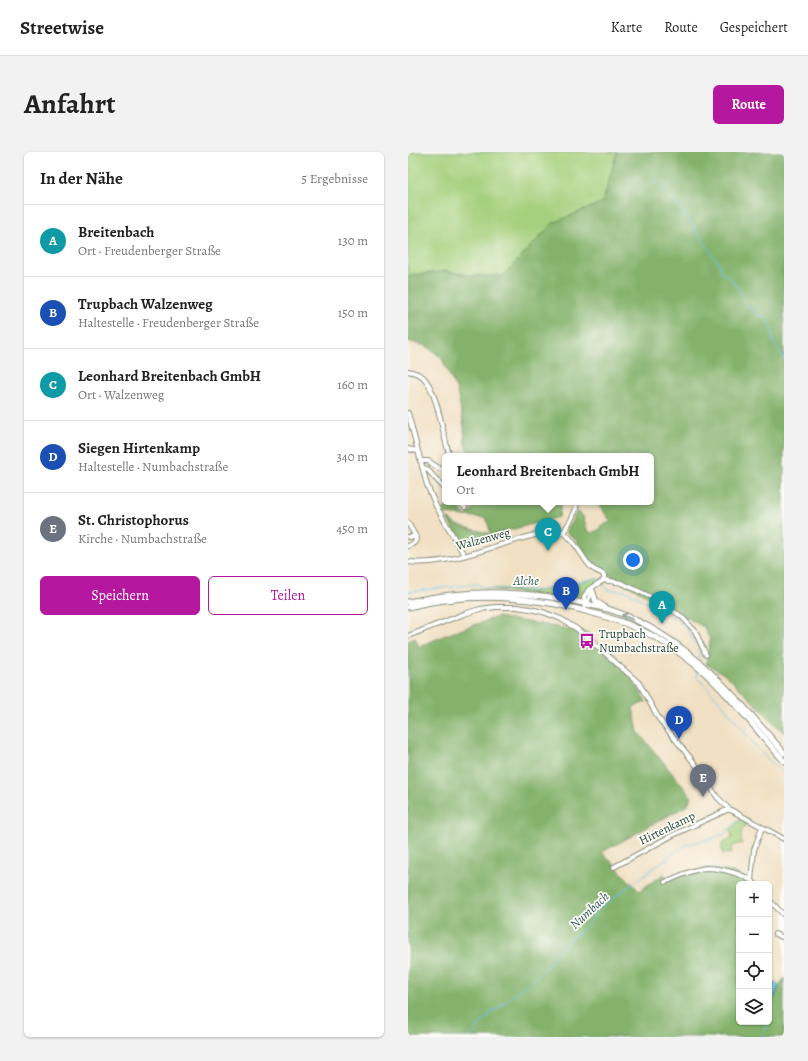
<!DOCTYPE html>
<html lang="de">
<head>
<meta charset="utf-8">
<style>
  :root { --surface:#fff; --page:#f2f2f2; --text:#222; --muted:#767676; --line:#e0e0e0; --accent:#b5179e }
  body { margin:0; font-family:Alegreya,serif; background:var(--page); color:var(--text) }
  .controls { position:absolute; right:12px; bottom:12px; display:grid; overflow:hidden; border-radius:6px; box-shadow:0 1px 3px #0004 }
  .controls button { width:36px; height:36px; display:grid; place-items:center; padding:0; border:0; border-bottom:1px solid var(--line); background:var(--surface); color:var(--text); font:20px sans-serif }
  .you { position:absolute; left:225px; top:408px; width:14px; height:14px; margin:-10px; border:3px solid #fff; border-radius:50%; background:#1a73e8; box-shadow:0 0 0 6px #1a73e833 }
  .badge { display:grid; place-items:center; width:26px; height:26px; border-radius:50%; background:var(--accent); color:#fff; font-size:13px; font-weight:700 }
  .pin { position:absolute; translate:-50% -33px; filter:drop-shadow(0 1px 2px #0008) }
  .pin::after { content:''; position:absolute; top:21px; width:14px; height:12px; background:inherit; clip-path:polygon(0 0,100% 0,50% 100%) }
  .popup { position:absolute; left:34px; top:301px; width:212px; height:52px; box-sizing:border-box; display:grid; place-content:center; border-radius:6px; background:var(--surface); filter:drop-shadow(0 1px 3px #0005); font-size:13px; white-space:nowrap; color:var(--muted) }
  .popup b { font-size:15px; color:var(--text) }
  .popup::after { content:''; position:absolute; left:50%; top:100%; margin-left:-8px; border:8px solid transparent; border-top-color:var(--surface) }
  .list { margin:0; padding:0; list-style:none }
  h2 { display:flex; justify-content:space-between; align-items:center; height:52px; margin:0; padding:0 16px; font-size:17px }
  h2 small { font-size:13px; font-weight:400; color:var(--muted) }
  .list li { display:grid; grid-template-columns:26px 1fr auto; gap:12px; align-items:center; box-sizing:border-box; height:72px; padding:0 16px; border-top:1px solid var(--line) }
  .list b { display:block; font-size:15px; white-space:nowrap }
  .list p { margin:0; font-size:13px; white-space:nowrap; color:var(--muted) }
  .list em { font-size:13px; font-style:normal; color:var(--muted) }
  .actions { display:flex; gap:8px; padding:12px 16px }
  .actions a { flex:1; padding:9px 0; border:1px solid var(--accent); border-radius:6px; text-align:center; font-size:14px; color:var(--accent) }
  .actions .main { background:var(--accent); color:#fff }
  .icon { flex:none; width:22px; height:22px; fill:none; stroke:currentColor; stroke-width:2; stroke-linecap:round; stroke-linejoin:round }
  .map { position:relative; flex:none; width:376px; height:885px; overflow:hidden; border-radius:6px }
  header { display:flex; align-items:center; gap:24px; box-sizing:border-box; height:56px; padding:0 20px; background:var(--surface); border-bottom:1px solid var(--line) }
  header strong { font-size:19px }
  nav { display:flex; gap:22px; margin-inline-start:auto; font-size:14px }
  .intro { display:flex; align-items:center; justify-content:space-between; box-sizing:border-box; height:96px; padding:0 24px }
  h1 { margin:0; font-size:28px }
  .button { padding:10px 18px; border-radius:6px; background:var(--accent); color:#fff; font-size:14px; font-weight:700 }
  main { display:flex; gap:24px; padding:0 24px }
  aside { flex:1; background:var(--surface); border-radius:6px; box-shadow:0 1px 3px #0004 }
  .map>svg:first-child { display:block }
  .green { fill:#a5d07d; stroke:#628658 }
  .forest { fill:#84b26c; stroke:#527850 }
  .water { fill:#68c2e6; stroke:#44808d }
  .lines { fill:none; stroke-linecap:round; stroke-linejoin:round }
  .stream { stroke:#68c2e6; stroke-width:1 }
  .minor-casing { stroke:#888e7c; stroke-width:6 }
  .major-casing { stroke:#888e7c; stroke-width:7 }
  .minor { stroke:#fff; stroke-width:4 }
  .major { stroke:#fff; stroke-width:5 }
  .oneway { stroke:#8f9e9a }
  .labels { text-anchor:middle; stroke-width:3.5; stroke-linejoin:round; paint-order:stroke }
  .street-label { font-size:12px; fill:#1f3d34; stroke:#fdfcf7 }
  .poi-label { font-size:12px; fill:#1f3d34; stroke:#fdfcf7; text-anchor:start }
  .water-label { font-size:13px; font-style:italic; fill:#315e60; stroke:#fdfcf7 }
</style>
</head>
<body>
<header>
<strong>Streetwise</strong>
<nav><a>Karte</a><a>Route</a><a>Gespeichert</a></nav>
</header>
<div class="intro"><h1>Anfahrt</h1><a class="button">Route</a></div>
<main>
<aside>
<h2>In der Nähe<small>5 Ergebnisse</small></h2>
<ul class="list">
<li><span class="badge" style="background:#0f9aa8">A</span><div><b>Breitenbach</b><p>Ort · Freudenberger Straße</p></div><em>130 m</em></li>
<li><span class="badge" style="background:#1a4fb4">B</span><div><b>Trupbach Walzenweg</b><p>Haltestelle · Freudenberger Straße</p></div><em>150 m</em></li>
<li><span class="badge" style="background:#0f9aa8">C</span><div><b>Leonhard Breitenbach GmbH</b><p>Ort · Walzenweg</p></div><em>160 m</em></li>
<li><span class="badge" style="background:#1a4fb4">D</span><div><b>Siegen Hirtenkamp</b><p>Haltestelle · Numbachstraße</p></div><em>340 m</em></li>
<li><span class="badge" style="background:#6b7280">E</span><div><b>St. Christophorus</b><p>Kirche · Numbachstraße</p></div><em>450 m</em></li>
</ul>
<div class="actions"><a class="main">Speichern</a><a>Teilen</a></div>
</aside>
<div class="map">
<svg width="376" height="885" viewBox="0 0 376 885">
  <rect width="100%" height="100%" fill="#fdfcf7"/>
  <filter id="ink" filterUnits="userSpaceOnUse"><feTurbulence type="fractalNoise" baseFrequency=".025" numOctaves="2"/><feDisplacementMap in="SourceGraphic" scale="8" xChannelSelector="R" yChannelSelector="G"/><feConvolveMatrix kernelMatrix="1 2 1 2 8 2 1 2 1" color-interpolation-filters="sRGB"/></filter>
  <filter id="wash" filterUnits="userSpaceOnUse"><feTurbulence type="fractalNoise" baseFrequency=".012" numOctaves="4" result="noise"/><feDisplacementMap in="SourceGraphic" scale="16" xChannelSelector="R" yChannelSelector="G"/><feGaussianBlur stdDeviation="0.9" result="paint"/><feColorMatrix in="noise" values="0 0 0 0 0 0 0 0 0 0 0 0 0 0 0 0 0 1.4 0 .05"/><feComposite in="paint" operator="in"/></filter>
  <g filter="url(#wash)">
    <rect width="100%" height="100%" fill="#f1e0c3"/>
    <!-- green -->
    <path class="green" d="M0 0H209L195 50 145 71 95 124H66L38 119 0 124Z
      M189 426 193 430 187 433 176 445 177 452 149 446 77 436 129 439Z
      M334 665 342 669C334 676 331 681 334 691L324 694 323 702 314 701V691L324 686 322 677Z"/>
    <!-- forest -->
    <path class="forest" d="M209 0H376V581L318 523 298 512 302 488 296 475 185 414 167 387 158 380 169 359 175 364 179 378 183 381 193 377 192 374 203 370 189 350H243V304H63L57 293 56 275 49 239 33 205 18 194 0 189V124L38 119 66 124H95L145 71 195 50Z
      M71 350H153L151 365 53 391 39 366 49 373 83 382 78 366 36 362 34 358 46 351 58 364Z
      M89 465 179 480 226 529 238 550 225 555 230 580 283 644 280 653 194 700 231 739 256 722 260 727 298 716 326 720 347 732H331V870H361V848L365 849 376 826V885H0V489L7 486 11 495 35 484Z"/>
    <!-- water -->
    <path class="water" d="M361 828 371 833 365 848 361 846Z"/>
    <g class="lines">
      <!-- stream -->
      <path class="stream" d="M247 28 277 62 311 112 313 120 323 127 330 136 335 149 347 161 358 167 363 174 366 192 371 198 376 208
        M194 431 200 438 218 439 250 456 276 472 291 498V507
        M0 440 68 432 77 436 129 439 189 426 191 429
        M289 518V525L314 552 355 603 376 621
        M363 856 364 847
        M361 865 362 861
        M62 885 74 870 81 865 82 860 87 859 115 835 128 826 163 786 177 777 190 758 248 714 277 693 306 686 316 682 332 668
        M354 885 359 870"/>
    </g>
  </g>
  <g filter="url(#ink)">
    <g class="lines">
      <defs>
        <path id="minor" d="M0 219C5 220 10 221 15 225 29 238 35 283 41 302
          M0 261 19 333 28 354 56 403
          M0 297 10 299
          M12 309H20L37 320
          M14 315 19 317 37 337
          M50 350 57 355
          M0 371 8 385
          M155 381C161 371 168 362 169 350
          M0 385H8
          M0 394C5 392 8 391 8 385
          M0 410C41 414 83 394 123 384 132 382 144 377 153 380 165 384 174 406 183 415 186 419 192 419 196 423V428
          M177 452 180 449 184 438
          M176 458 177 452 176 445 181 437 196 428 214 431 245 446 273 464 287 479 298 503
          M0 484 56 462 72 457 88 455H109L122 457 135 460 153 467 169 477 181 487 231 531 251 567 292 618 309 645 321 657 376 687
          M206 715 263 684 321 657
          M343 728 346 698 354 675
          M257 730C270 725 284 717 298 716 312 716 338 722 347 732
          M361 748 376 763
          M367 782 376 786"/>
        <path id="major" d="M184 438 188 450 195 454
          M0 450C61 437 123 438 183 453 189 455 197 456 203 458 230 467 257 483 280 501 316 530 346 566 376 601
          M0 455C63 439 129 444 192 463 212 469 232 476 250 487 266 496 283 509 297 521 326 548 350 580 376 609"/>
      </defs>
      <!-- minor casing -->
      <use href="#minor" class="minor-casing"/>
      <!-- major casing -->
      <use href="#major" class="major-casing"/>
      <!-- minor -->
      <use href="#minor" class="minor"/>
      <!-- major -->
      <use href="#major" class="major"/>
    </g>
    <!-- one-way arrows -->
    <defs><path id="oneway-shaft" d="M-6 0H5M1.5-3L5.5 0L1.5 3" fill="none" stroke-width="1.6" stroke-linecap="round" stroke-linejoin="round"/></defs>
    <use class="oneway" href="#oneway-shaft" transform="translate(219 465) rotate(-156)"/>
  </g>
  <!-- icons -->
  <defs>
    <symbol id="bus-bare" viewBox="-9 -9 18 18"><path d="M-5-6H5V4H4V6H2V4H-2V6H-4V4H-5ZM-3.5-4V0h7V-4ZM-3.5 1.2v1.5H-2V1.2ZM2 1.2v1.5H3.5V1.2Z" fill="#b5179e" stroke="#fdfcf7" stroke-width="2.5" paint-order="stroke"/></symbol>
  </defs>
  <g fill-rule="evenodd">
    <use href="#bus-bare" x="168" y="478" width="22" height="22"/>
  </g>
  <g class="labels">
    <!-- street labels -->
    <g class="street-label">
      <text transform="translate(75 387) rotate(-15)" y="4">Walzenweg</text>
      <text transform="translate(259 676) rotate(-26)" y="4">Hirtenkamp</text>
    </g>
    <!-- poi labels -->
    <g class="poi-label">
      <text x="191" y="486">Trupbach<tspan x="191" dy="14">Numbachstraße</tspan></text>
    </g>
    <!-- water labels -->
    <g class="water-label">
      <text x="118" y="433">Alche</text>
      <text transform="translate(181 758) rotate(-43)" y="5">Numbach</text>
    </g>
  </g>
</svg>
<div class="controls">
<button>+</button>
<button>−</button>
<button><svg class="icon" aria-label="locate" viewBox="0 0 24 24"><circle cx="12" cy="12" r="6"/><path d="M12 2v4M12 18v4M2 12h4M18 12h4"/></svg></button>
<button><svg class="icon" aria-label="layers" viewBox="0 0 24 24"><path d="M12 4l9 5-9 5-9-5zM3 14l9 5 9-5"/></svg></button>
</div>
<div class="you"></div>
<div class="pin badge" style="left:254px;top:472px;background:#0f9aa8">A</div>
<div class="pin badge" style="left:158px;top:458px;background:#1a4fb4">B</div>
<div class="pin badge" style="left:140px;top:399px;background:#0f9aa8">C</div>
<div class="popup"><b>Leonhard Breitenbach GmbH</b>Ort</div>
<div class="pin badge" style="left:271px;top:587px;background:#1a4fb4">D</div>
<div class="pin badge" style="left:295px;top:645px;background:#6b7280">E</div>
</div>
</main>
</body>
</html>
